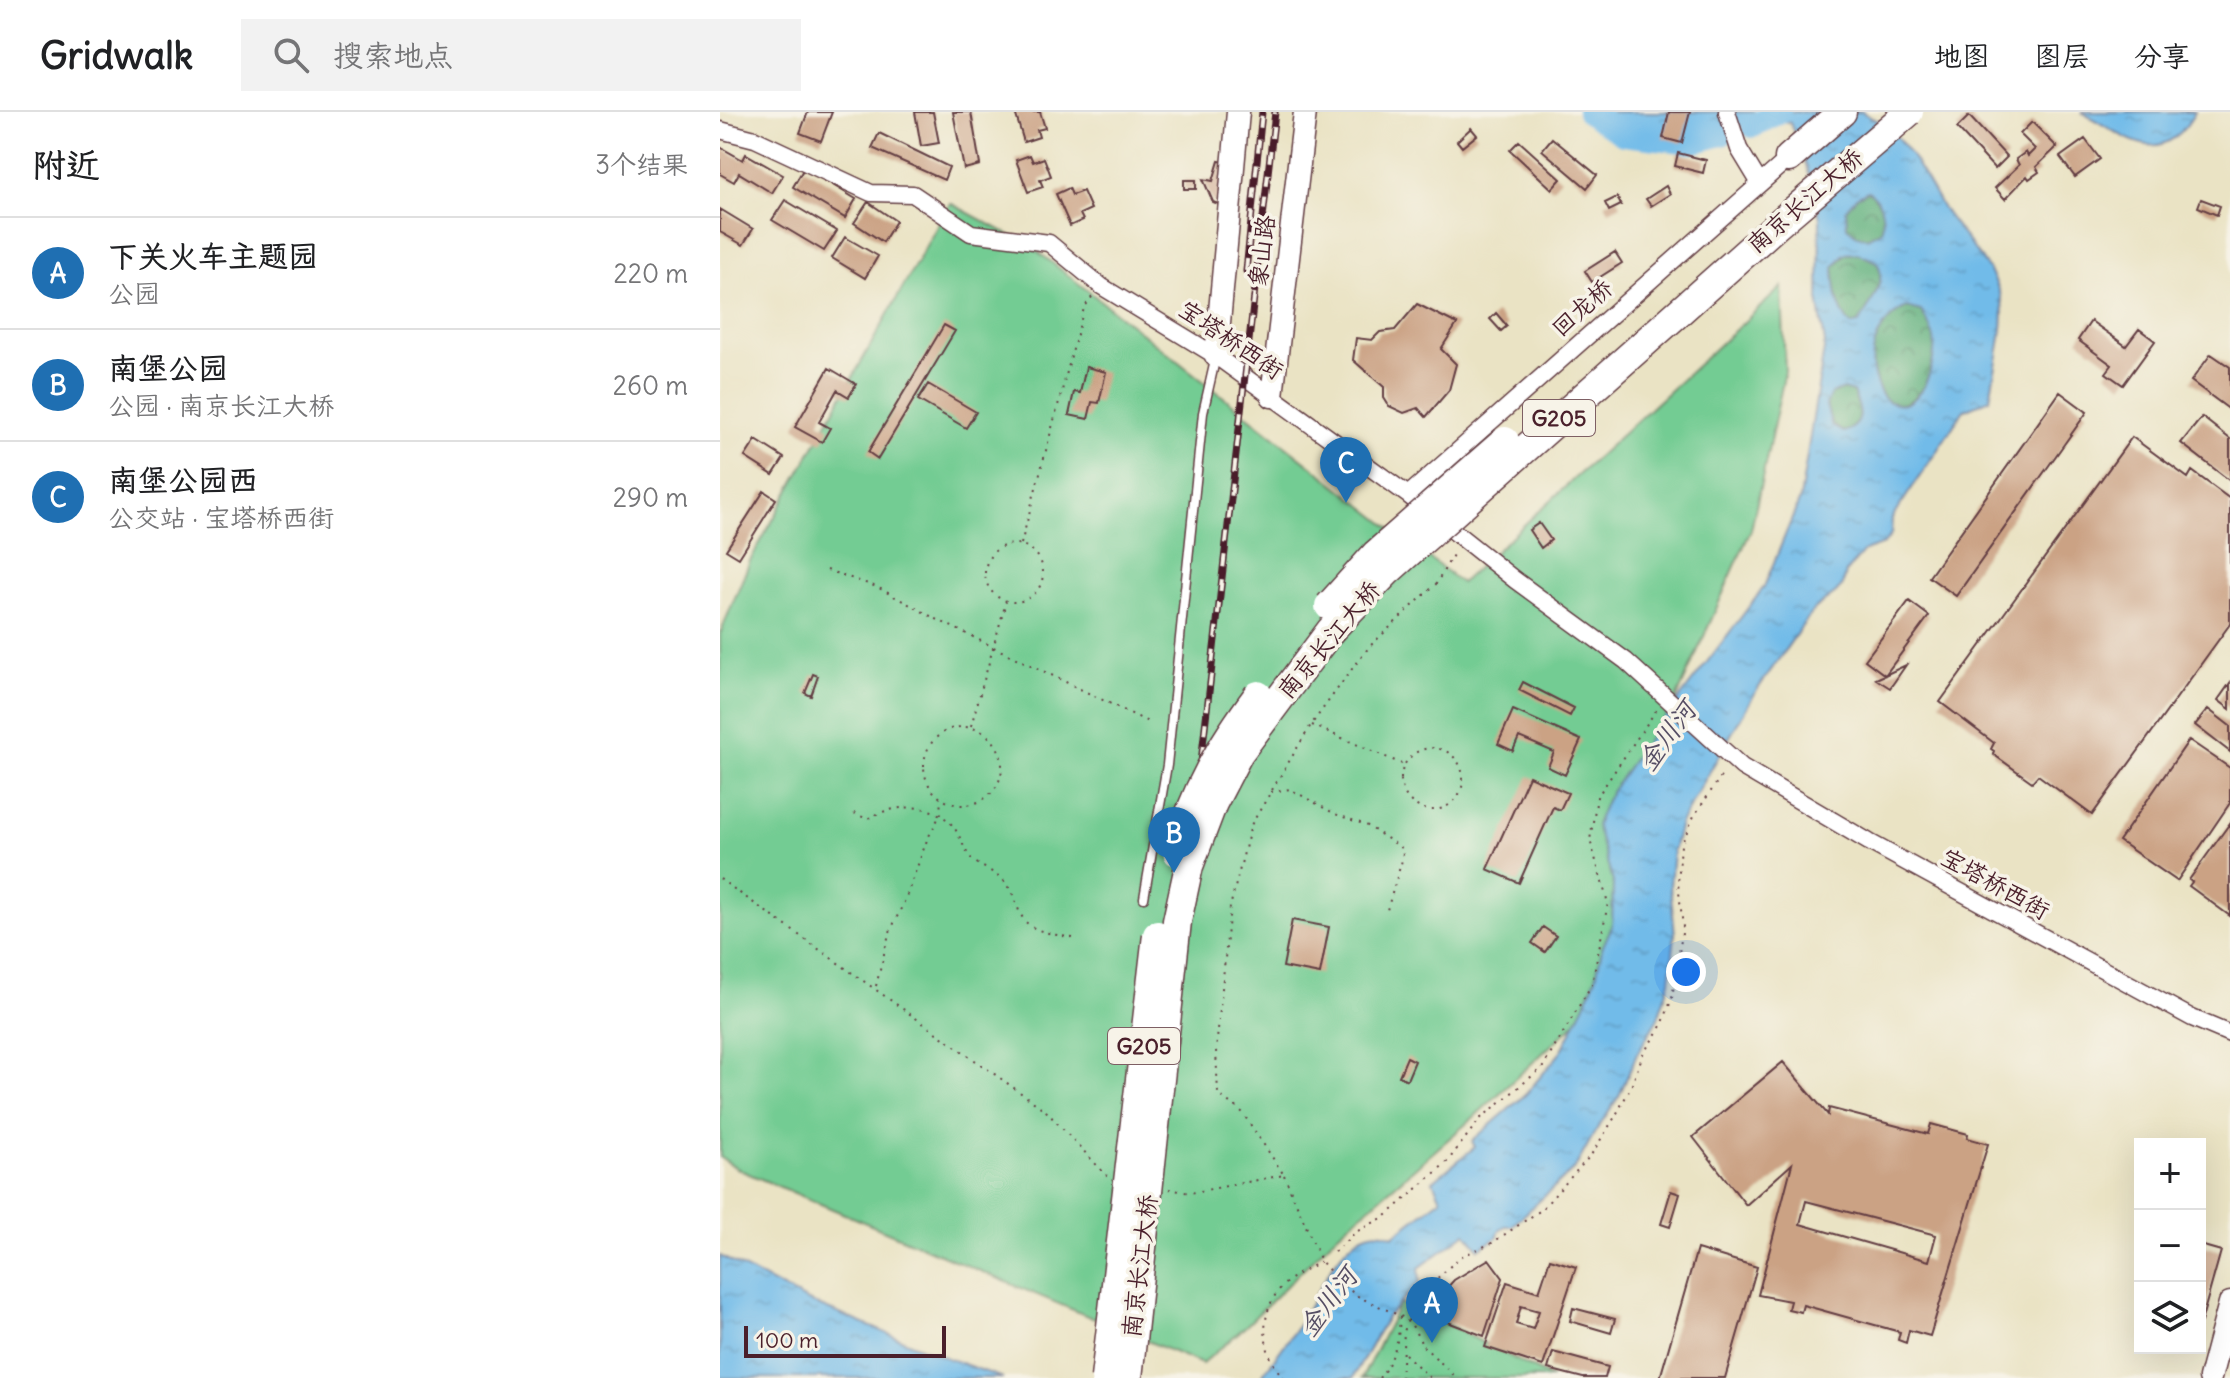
<!DOCTYPE html>
<html lang="zh">
<head>
<meta charset="utf-8">
<style>
  :root { --surface:#fff; --page:#f2f2f2; --text:#202124; --muted:#757577; --line:#e0e0e0; --accent:#1f6fb2 }
  body { margin:0; font-family:Delius,"LXGW WenKai TC",sans-serif; background:var(--page); color:var(--text) }
  .controls { position:absolute; right:24px; bottom:24px; display:grid; overflow:hidden; border-radius:0px; box-shadow:0 8px 32px #0002 }
  .controls button { width:72px; height:72px; display:grid; place-items:center; padding:0; border:0; border-bottom:2px solid var(--line); background:var(--surface); color:var(--text); font:40px sans-serif }
  .scale { position:absolute; left:24px; bottom:20px; width:202px; box-sizing:border-box; padding-left:8px; border:4px solid #4a1f2b; border-top:0; font-size:22px; line-height:28px; white-space:nowrap; color:#4a1f2b; -webkit-text-stroke:6px #f7f3e8; paint-order:stroke }
  .you { position:absolute; left:966px; top:860px; width:28px; height:28px; margin:-20px; border:6px solid #fff; border-radius:50%; background:#1a73e8; box-shadow:0 0 0 12px #1a73e833 }
  .badge { display:grid; place-items:center; width:52px; height:52px; border-radius:50%; background:var(--accent); color:#fff; font-size:26px; font-weight:700 }
  .pin { position:absolute; translate:-50% -66px; filter:drop-shadow(0 2px 4px #0008) }
  .pin::after { content:''; position:absolute; top:42px; width:28px; height:24px; background:inherit; clip-path:polygon(0 0,100% 0,50% 100%) }
  .list { margin:0; padding:0; list-style:none }
  h2 { display:flex; justify-content:space-between; align-items:center; height:104px; margin:0; padding:0 32px; font-size:34px }
  h2 small { font-size:26px; font-weight:400; color:var(--muted) }
  .list li { display:grid; grid-template-columns:52px 1fr auto; gap:24px; align-items:center; box-sizing:border-box; height:112px; padding:0 32px; border-top:2px solid var(--line) }
  .list b { display:block; font-size:30px; white-space:nowrap }
  .list p { margin:0; font-size:26px; white-space:nowrap; color:var(--muted) }
  .list em { font-size:26px; font-style:normal; color:var(--muted) }
  .icon { flex:none; width:44px; height:44px; fill:none; stroke:currentColor; stroke-width:2; stroke-linecap:round; stroke-linejoin:round }
  .map { position:relative; flex:none; width:1510px; height:1266px; overflow:hidden }
  header { display:flex; align-items:center; gap:48px; box-sizing:border-box; height:112px; padding:0 40px; background:var(--surface); border-bottom:2px solid var(--line) }
  header strong { font-size:38px }
  nav { display:flex; gap:44px; margin-inline-start:auto; font-size:28px }
  .search { width:560px; height:72px; background:var(--page); display:flex; align-items:center; gap:20px; box-sizing:border-box; padding:0 28px; border-radius:0px; color:var(--muted); font-size:30px }
  main { display:flex }
  aside { flex:1; background:var(--surface) }
  .map>svg:first-child { display:block }
  .green { fill:#73cc93; stroke:#5e765f; stroke-width:2 }
  .forest { fill:url(#forest-crowns); stroke:#546854; stroke-width:2 }
  .water { fill:url(#water-ripples); stroke:#5e6d8a; stroke-width:2; fill-rule:evenodd }
  .lines { fill:none; stroke-linecap:round; stroke-linejoin:round }
  .river { stroke:#71bbe9; stroke-width:24 }
  .building { fill:#cba284; fill-rule:evenodd }
  .lane-casing { stroke:#623c42; stroke-width:11 }
  .street-casing { stroke:#623c42; stroke-width:19 }
  .secondary-casing { stroke:#623c42; stroke-width:25 }
  .highway-casing { stroke:#623c42; stroke-width:31 }
  .path { stroke:#623c42; stroke-width:2; stroke-dasharray:2 6; stroke-linecap:butt }
  .lane { stroke:#fff; stroke-width:8 }
  .street { stroke:#fff; stroke-width:16 }
  .secondary { stroke:#fff; stroke-width:22 }
  .highway { stroke:#fff; stroke-width:28 }
  .rail-casing { stroke:#4a1f2b; stroke-width:7 }
  .rail { stroke:#f7f3e8; stroke-width:4; stroke-dasharray:12; stroke-linecap:butt }
  .highway-bridge-casing { stroke:#623c42; stroke-width:31; stroke-linecap:butt }
  .path-bridge { stroke:#623c42; stroke-width:2; stroke-dasharray:2 6; stroke-linecap:butt }
  .highway-bridge { stroke:#fff; stroke-width:28 }
  .labels { text-anchor:middle; stroke-width:7; stroke-linejoin:round; paint-order:stroke }
  .shield { fill:#f7f3e8; stroke:#7e5f64; stroke-width:2 }
  .shield-label { font-size:22px; font-weight:bold; fill:#4a1f2b }
  .street-label { font-size:24px; fill:#4a1f2b; stroke:#f7f3e8 }
  .water-label { font-size:26px; font-style:italic; fill:#564e64; stroke:#f7f3e8 }
</style>
</head>
<body>
<header>
<strong>Gridwalk</strong>
<div class="search"><svg class="icon" aria-label="search" viewBox="0 0 24 24"><circle cx="10" cy="10" r="6"/><path d="M15 15l6 6"/></svg>搜索地点</div>
<nav><a>地图</a><a>图层</a><a>分享</a></nav>
</header>
<main>
<aside>
<h2>附近<small>3个结果</small></h2>
<ul class="list">
<li><span class="badge">A</span><div><b>下关火车主题园</b><p>公园</p></div><em>220 m</em></li>
<li><span class="badge">B</span><div><b>南堡公园</b><p>公园 · 南京长江大桥</p></div><em>260 m</em></li>
<li><span class="badge">C</span><div><b>南堡公园西</b><p>公交站 · 宝塔桥西街</p></div><em>290 m</em></li>
</ul>
</aside>
<div class="map">
<svg width="1510" height="1266" viewBox="0 0 1510 1266">
  <defs>
    <pattern id="forest-crowns" width="20" height="18" patternUnits="userSpaceOnUse" patternTransform="scale(2)"><rect width="20" height="18" fill="#5eb07d"/><path d="M2 6a3 3 0 1 1 6 0M12 15a3 3 0 1 1 6 0" fill="none" stroke="#508f67"/></pattern>
    <pattern id="water-ripples" width="26" height="14" patternUnits="userSpaceOnUse" patternTransform="scale(2)"><rect width="26" height="14" fill="#71bbe9"/><path d="M2 4q2-2 4 0t4 0M15 11q2-2 4 0t4 0" fill="none" stroke="#63a0c8"/></pattern>
  </defs>
  <rect width="100%" height="100%" fill="#f7f3e8"/>
  <filter id="ink" filterUnits="userSpaceOnUse"><feTurbulence type="fractalNoise" baseFrequency=".0125" numOctaves="2"/><feDisplacementMap in="SourceGraphic" scale="16" xChannelSelector="R" yChannelSelector="G"/><feConvolveMatrix kernelMatrix="1 2 1 2 8 2 1 2 1" color-interpolation-filters="sRGB"/></filter>
  <filter id="wash" filterUnits="userSpaceOnUse"><feTurbulence type="fractalNoise" baseFrequency=".006" numOctaves="4" result="noise"/><feDisplacementMap in="SourceGraphic" scale="32" xChannelSelector="R" yChannelSelector="G"/><feGaussianBlur stdDeviation="1.8" result="paint"/><feColorMatrix in="noise" values="0 0 0 0 0 0 0 0 0 0 0 0 0 0 0 0 0 1.4 0 .05"/><feComposite in="paint" operator="in"/></filter>
  <g filter="url(#wash)">
    <rect width="100%" height="100%" fill="#eae3c4"/>
    <!-- green -->
    <path class="green" d="M230 91 312 135 741 471 1062 175 1065 260 1031 418 935 635 882 886 753 1006 618 1122 526 1214 482 1252 22 1059 0 1045V522L30 449Z
      M680 1191 709 1203 832 1266H642Z"/>
    <!-- forest -->
    <path class="forest" d="M1149 79C1162 91 1165 101 1162 118L1147 126 1137 123 1127 115 1126 98 1136 85Z
      M1138 141C1143 144 1152 147 1156 150 1170 165 1147 198 1139 211L1131 213C1116 196 1115 177 1114 155L1125 142Z
      M1187 195 1201 198C1208 210 1217 225 1216 239 1215 257 1197 299 1173 291 1165 289 1161 281 1157 273 1145 243 1157 208 1187 195Z
      M1123 277 1133 280C1141 298 1146 313 1123 320L1112 314 1106 293 1111 282Z"/>
    <!-- water -->
    <path class="water" d="M874 0H1142C1149 5 1157 7 1164 12 1185 29 1207 68 1220 92 1237 121 1278 157 1282 190 1286 219 1274 257 1270 287L1244 298 1172 406 1171 422 1164 432 1144 439 1126 460 1123 473 1116 481 1094 497 1035 581 960 711 953 739 950 774 955 822 950 869 938 906 917 942 899 984 875 1020 855 1056 792 1114H785L779 1119 778 1125 759 1137 746 1121 699 1156 700 1170 667 1205 633 1266H540C555 1246 571 1225 584 1204 602 1175 630 1103 673 1124L721 1087 713 1069 755 1035 752 1029 806 982 841 940 865 892 876 865 882 836 892 814 893 770 876 713 887 686 912 649 1044 475 1080 387 1105 231 1099 193 1100 106 1087 55 1070 11C1046 0 1028 12 1005 19 992 23 976 24 962 25 930 26 902 13 874 0ZM1148 79C1162 88 1164 103 1162 118L1147 126 1137 123 1127 115 1126 98 1136 85ZM1138 141C1143 144 1152 147 1156 150 1170 165 1147 198 1139 211L1131 213C1116 196 1115 177 1114 155L1124 142ZM1187 195 1201 199C1206 208 1212 216 1214 227 1217 247 1202 302 1173 291 1164 289 1160 280 1157 273 1145 243 1158 208 1187 195ZM1123 277 1133 280C1141 298 1146 313 1123 320L1112 314 1106 293 1111 282Z
      M1361 0H1475C1441 62 1404 23 1361 0Z
      M0 1144 88 1189 227 1246 283 1266H0Z"/>
    <g class="lines">
      <!-- river -->
      <path class="river" d="M869 0 903 22 972 30 1002 22
        M1033 14 1059 0"/>
    </g>
    <g id="blocks">
      <!-- building -->
      <path class="building" d="M88 0H112L101 29 80 21Z
        M195 0H213L219 31 201 34Z
        M233 0H251L260 53 244 57Z
        M295 0H320L325 16 317 18 319 25 304 30Z
        M949 0H970L962 31 943 26Z
        M1249 4 1287 45 1275 57 1237 16Z
        M1312 10 1337 35 1316 55 1319 60 1309 67 1307 64 1285 87 1275 76 1299 53 1296 47 1306 40 1308 44 1315 37 1300 22Z
        M751 16 757 23 742 35 737 29Z
        M159 21 229 55 224 68 152 36Z
        M832 26 877 63 867 76 822 38Z
        M1365 27 1380 47 1355 65 1340 45Z
        M799 29 841 67 832 77 790 38Z
        M0 35 23 48 26 42 63 63 52 81 19 61 14 70 0 62Z
        M958 41 986 48 983 61 955 54Z
        M310 43 313 50 324 46 331 64 320 68 323 75 308 80 296 48Z
        M499 49 516 52 510 84 498 92 493 90 483 67 493 69Z
        M84 56 136 87 125 106 73 75Z
        M464 68H476V77H464Z
        M946 74 950 82 931 94 926 87Z
        M349 76 352 83 363 79 371 97 360 102 363 108 350 114 336 82Z
        M897 85 901 93 889 99 885 91Z
        M1481 87 1500 94 1497 103 1478 95Z
        M65 88 117 119 104 139 52 108Z
        M148 90 176 109 163 130 134 111Z
        M0 97 33 117 23 133 0 120Z
        M125 125 158 144 145 166 112 146Z
        M895 140 902 151 872 170 865 159Z
        M697 192 737 212 721 237 736 252 729 278 706 305 698 296 684 301 669 294 664 286V275L633 248 636 226 652 228 660 220 675 218Z
        M776 201 787 214 781 219 770 207Z
        M1371 209 1406 234 1419 217 1435 229 1403 273 1386 261 1392 253 1358 228Z
        M224 213 235 219 158 347 148 340Z
        M1491 242 1510 255V298L1471 269Z
        M366 255 386 260 379 291 372 290 368 307 349 303 354 280 360 281Z
        M109 256 136 272 129 285 117 278 99 310 110 316 102 330 75 315Z
        M208 272 256 300 246 316 198 288Z
        M1340 280 1367 300 1236 484 1209 465Z
        M1482 305 1510 327V369L1461 331Z
        M1412 325 1468 366 1472 359 1510 387V512L1372 703 1318 663 1312 670 1273 642 1274 639 1271 637 1274 631 1220 590Z
        M36 328 64 346 53 363 25 345Z
        M44 379 56 387 19 446 6 438Z
        M819 411 831 428 821 436 809 418Z
        M1189 489 1209 504 1165 563 1145 548Z
        M1186 553 1170 576 1156 567 1167 562Z
        M93 562 98 564 91 584 85 581Z
        M803 570 854 596 850 604 799 578Z
        M1510 571V597L1498 588Z
        M1488 597 1510 614V640L1475 613Z
        M793 598 861 628 845 663 828 655 834 640 799 625 793 639 778 632Z
        M1469 628 1510 656V691L1457 769 1399 729Z
        M809 664 848 681 840 698 833 695 799 771 767 757Z
        M1510 711V804L1469 774 1472 770 1469 768Z
        M572 808 609 815 600 862 563 855Z
        M823 815 836 824 825 840 812 831Z
        M687 945 695 949 687 968 679 964Z
        M1063 950 1108 1003 1109 996 1208 1022 1211 1012 1248 1022 1247 1026 1268 1032 1210 1224 1189 1218 1186 1231 1178 1228 1180 1220 1083 1193 1081 1200 1068 1197 1070 1189 1038 1183 1072 1052 1026 1093 973 1025ZM1086 1089 1216 1123 1209 1149 1080 1112Z
        M951 1079 960 1082 950 1115 941 1112Z
        M1480 1133 1501 1139 1481 1210H1480Z
        M977 1137 1037 1155 1005 1266H940Z
        M769 1147 783 1166 764 1224 704 1201 734 1168Z
        M830 1147 856 1155 823 1254 765 1235 787 1170 819 1180ZM801 1194 819 1199 813 1217 796 1212Z
        M853 1196 895 1207 891 1221 850 1209Z
        M833 1240 888 1255 885 1266H863L828 1257Z"/>
    </g>
  </g>
  <g filter="url(#ink)">
    <use href="#blocks" fill-opacity="0" stroke="#623c42" stroke-width="2"/>
    <g class="lines">
      <defs>
        <path id="lane" d="M424 786 447 653 483 301 496 244"/>
        <path id="street" d="M1007 0 1019 37 1039 70
          M0 18 35 27 151 81 193 82 251 121 329 131 381 174 496 244 688 383 795 468 906 549 1022 655 1149 730 1360 845 1472 906 1510 922
          M688 383 1069 46"/>
        <path id="secondary" d="M496 244 518 0
          M552 284 585 0
          M1490 1266 1510 1191"/>
        <path id="highway" d="M1069 46 1122 0"/>
      </defs>
      <!-- lane casing -->
      <use href="#lane" class="lane-casing"/>
      <!-- street casing -->
      <use href="#street" class="street-casing"/>
      <!-- secondary casing -->
      <use href="#secondary" class="secondary-casing"/>
      <!-- highway casing -->
      <use href="#highway" class="highway-casing"/>
      <!-- path -->
      <path class="path" d="M265 461a29 29 0 1 1 58 0a29 29 0 1 1-58 0Z
        M301 432 364 196 372 185
        M107 458 157 475 222 510 430 611
        M592 613 682 652
        M251 614 286 490
        M204 654a39 39 0 1 1 78 0a39 39 0 1 1-78 0Z
        M681 667a31 31 0 1 1 62 0a31 31 0 1 1-62 0Z
        M551 680 570 677 615 702 646 713 682 736 683 745 667 798
        M134 701 147 707C173 692 216 688 235 717 241 726 244 737 250 745 259 756 276 759 285 770 295 780 296 798 305 809 316 822 342 823 357 827
        M0 767 325 998 388 1065
        M156 874 169 822 185 788 207 728 221 701 220 686
        M449 1077 470 1081 564 1063 522 1000 498 982 496 938 510 795 531 713 591 613 632 557 650 534 716 472 734 441
        M614 1140 636 1120 666 1104 699 1075 727 1050 760 1007 823 955 872 872 888 791 870 728 877 685 937 597
        M703 1234 737 1266
        M685 1242 710 1266
        M564 1266C542 1243 538 1204 559 1178 569 1165 587 1157 601 1149
        M659 1266C675 1246 679 1228 680 1203
        M681 1266 684 1220 694 1188 740 1145 772 1131 821 1098 871 1043 895 1005 911 975 923 942 943 911 952 886 963 815 958 771 961 733 974 704 1004 660"/>
      <!-- lane -->
      <use href="#lane" class="lane"/>
      <!-- street -->
      <use href="#street" class="street"/>
      <!-- secondary -->
      <use href="#secondary" class="secondary"/>
      <!-- highway -->
      <use href="#highway" class="highway"/>
      <defs>
        <path id="rail" d="M526 159 542 0
          M411 1266 555 0"/>
      </defs>
      <!-- rail casing -->
      <use href="#rail" class="rail-casing"/>
      <!-- rail -->
      <use href="#rail" class="rail"/>
      <defs>
        <path id="highway-bridge" d="M609 494 656 442 785 329
          M457 740C474 679 500 634 538 583
          M385 1266 437 823
          M408 1266 457 809 469 754 493 691 519 641 611 518 667 460 1057 113 1189 0"/>
      </defs>
      <!-- highway-bridge casing -->
      <use href="#highway-bridge" class="highway-bridge-casing"/>
      <!-- path-bridge -->
      <path class="path-bridge" d="M564 1063 601 1149 620 1171 639 1185 689 1208 703 1234"/>
      <!-- highway-bridge -->
      <use href="#highway-bridge" class="highway-bridge"/>
    </g>
  </g>
  <g class="labels">
    <!-- shield labels -->
    <g class="shield">
      <rect x="803" y="288" width="72" height="36" rx="6"/>
      <rect x="388" y="916" width="72" height="36" rx="6"/>
    </g>
    <g class="shield-label">
      <text x="839" y="314">G205</text>
      <text x="424" y="942">G205</text>
    </g>
    <!-- street labels -->
    <g class="street-label">
      <text transform="translate(1085 89) rotate(-41)" y="8">南京长江大桥</text>
      <text transform="translate(542 139) rotate(-83)" y="8">象山路</text>
      <text transform="translate(862 196) rotate(-42)" y="8">回龙桥</text>
      <text transform="translate(511 228) rotate(34)" y="8">宝塔桥西街</text>
      <text transform="translate(609 528) rotate(-50)" y="8">南京长江大桥</text>
      <text transform="translate(1275 772) rotate(29)" y="8">宝塔桥西街</text>
      <text transform="translate(420 1154) rotate(-83)" y="8">南京长江大桥</text>
    </g>
    <!-- water labels -->
    <g class="water-label">
      <text transform="translate(947 624) rotate(-54)" y="9">金川河</text>
      <text transform="translate(608 1190) rotate(-53)" y="9">金川河</text>
    </g>
  </g>
</svg>
<div class="controls">
<button>+</button>
<button>−</button>
<button><svg class="icon" aria-label="layers" viewBox="0 0 24 24"><path d="M12 4l9 5-9 5-9-5zM3 14l9 5 9-5"/></svg></button>
</div>
<div class="scale">100 m</div>
<div class="you"></div>
<div class="pin badge" style="left:712px;top:1231px">A</div>
<div class="pin badge" style="left:454px;top:761px">B</div>
<div class="pin badge" style="left:626px;top:391px">C</div>
</div>
</main>
</body>
</html>
